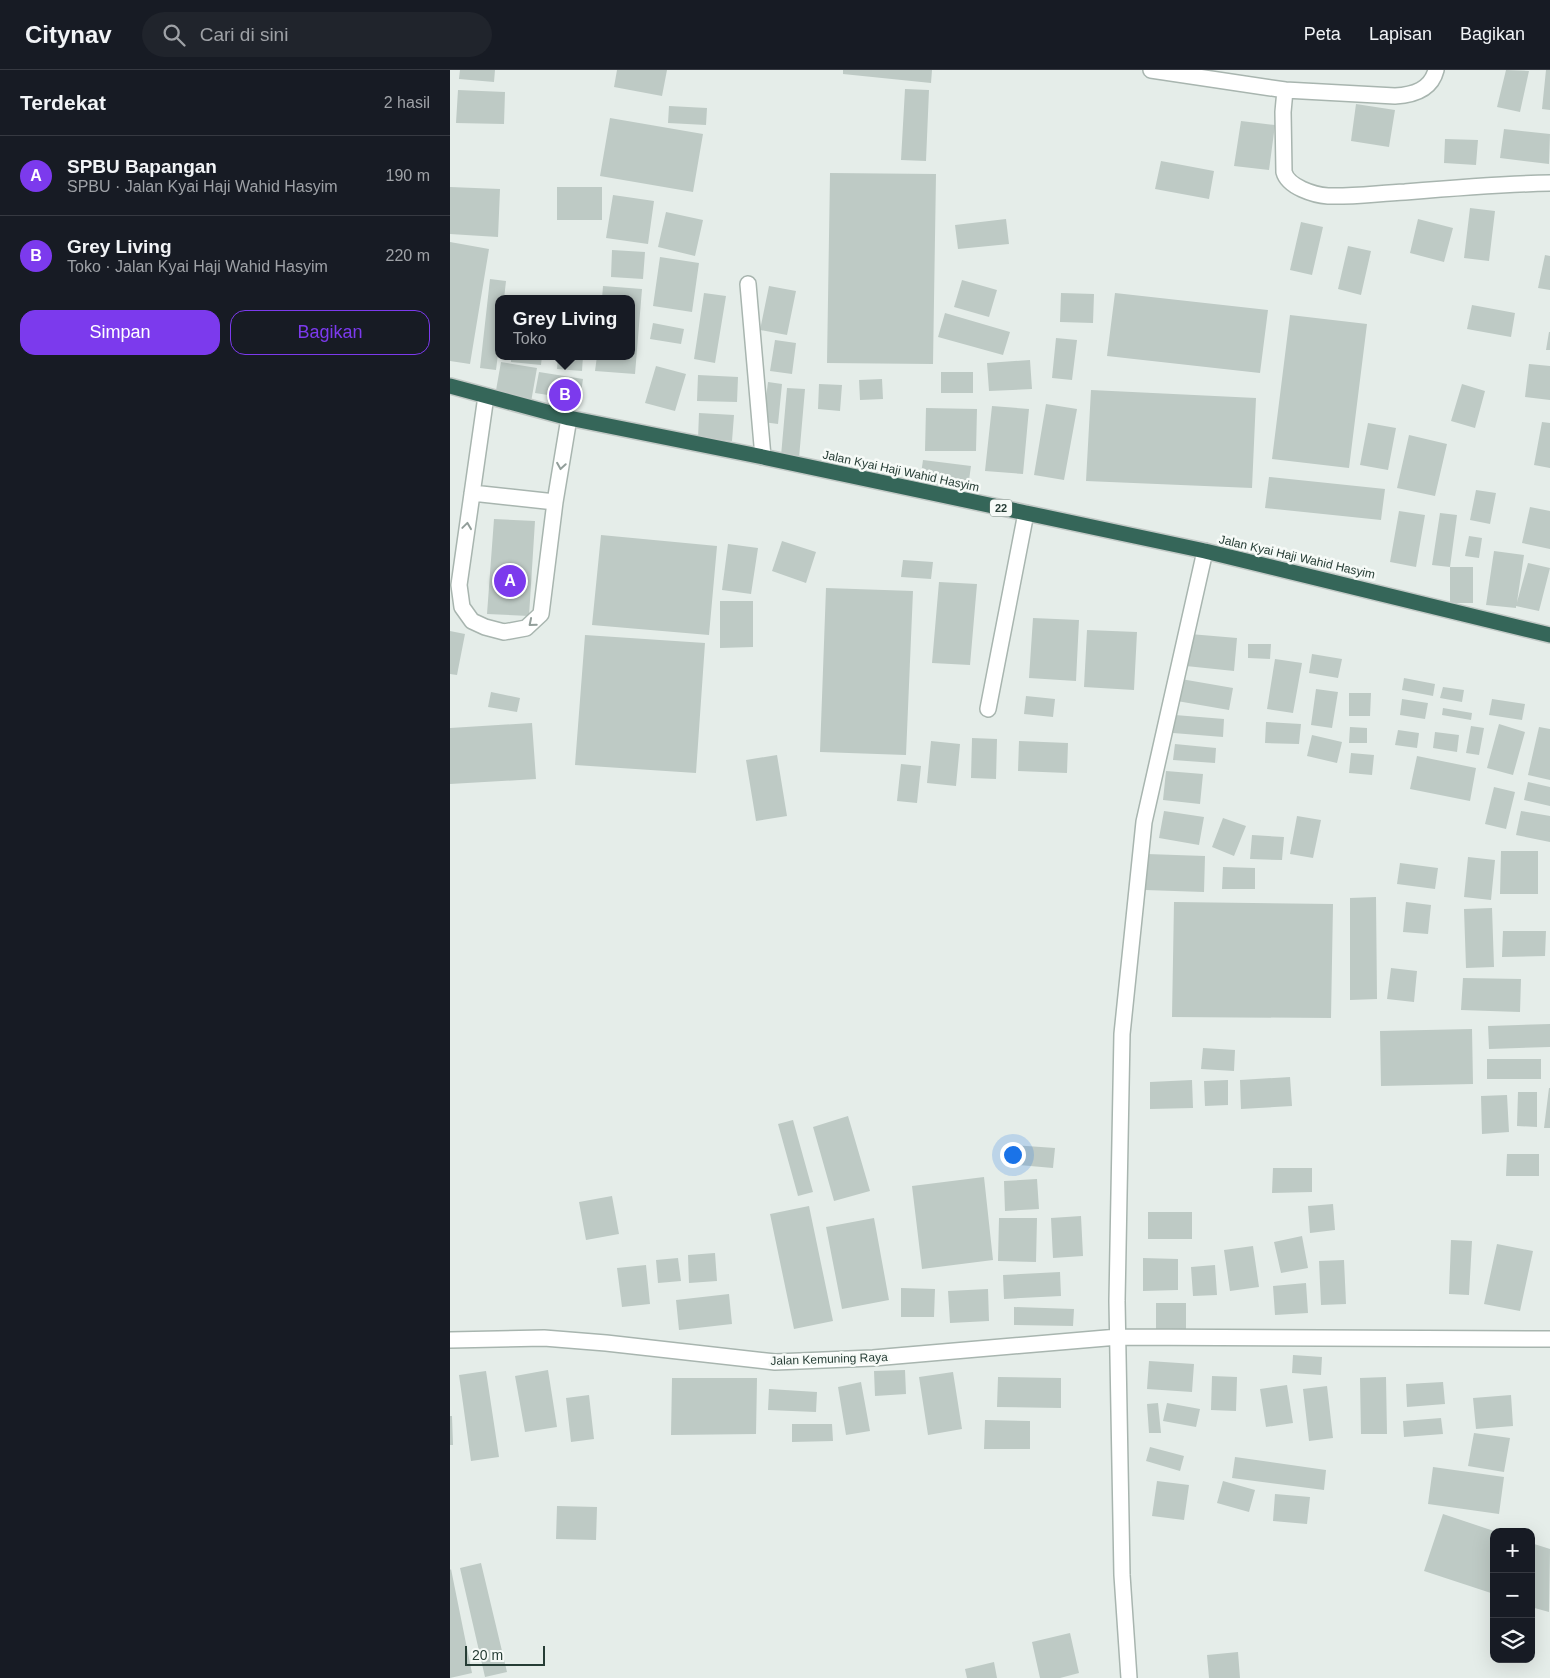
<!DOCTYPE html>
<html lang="id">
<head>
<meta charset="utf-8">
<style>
  :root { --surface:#171b24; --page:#20242c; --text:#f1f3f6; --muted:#9ea1a6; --line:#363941; --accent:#7c3aed }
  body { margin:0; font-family:Arial,sans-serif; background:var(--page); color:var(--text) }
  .controls { position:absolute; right:15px; bottom:15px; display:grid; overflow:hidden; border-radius:10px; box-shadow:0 5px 20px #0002 }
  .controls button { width:45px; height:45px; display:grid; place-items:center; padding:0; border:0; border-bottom:1px solid var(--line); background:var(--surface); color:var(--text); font:25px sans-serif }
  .scale { position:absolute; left:15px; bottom:12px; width:80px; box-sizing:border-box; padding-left:5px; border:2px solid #263d35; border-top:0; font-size:14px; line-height:18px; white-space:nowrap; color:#263d35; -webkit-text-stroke:4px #f6faf7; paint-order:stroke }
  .you { position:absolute; left:562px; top:1084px; width:18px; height:18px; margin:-12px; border:4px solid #fff; border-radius:50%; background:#1a73e8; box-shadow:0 0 0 8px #1a73e833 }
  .badge { display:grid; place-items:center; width:32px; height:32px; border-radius:50%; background:var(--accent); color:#fff; font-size:16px; font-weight:700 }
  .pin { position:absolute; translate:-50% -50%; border:2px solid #fff; box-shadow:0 1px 5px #0006 }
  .popup { position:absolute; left:45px; top:225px; width:140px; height:65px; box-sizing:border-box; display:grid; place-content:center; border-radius:10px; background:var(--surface); filter:drop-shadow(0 1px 4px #0005); font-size:16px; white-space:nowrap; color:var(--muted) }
  .popup b { font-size:19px; color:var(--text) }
  .popup::after { content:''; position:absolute; left:50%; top:100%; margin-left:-10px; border:10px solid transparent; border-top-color:var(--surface) }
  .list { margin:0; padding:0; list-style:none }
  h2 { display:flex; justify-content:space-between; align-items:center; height:65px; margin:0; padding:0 20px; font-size:21px }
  h2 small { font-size:16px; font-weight:400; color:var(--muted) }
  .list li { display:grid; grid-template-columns:32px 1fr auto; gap:15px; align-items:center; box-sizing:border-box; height:80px; padding:0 20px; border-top:1px solid var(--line) }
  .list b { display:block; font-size:19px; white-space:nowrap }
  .list p { margin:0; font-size:16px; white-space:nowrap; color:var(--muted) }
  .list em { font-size:16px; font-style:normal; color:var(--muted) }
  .actions { display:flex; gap:10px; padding:15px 20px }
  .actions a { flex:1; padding:11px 0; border:1px solid var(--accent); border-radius:15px; text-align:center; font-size:18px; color:var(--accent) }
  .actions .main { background:var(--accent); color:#fff }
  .icon { flex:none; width:28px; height:28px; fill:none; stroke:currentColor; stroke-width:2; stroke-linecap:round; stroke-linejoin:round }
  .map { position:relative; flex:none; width:1100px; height:1608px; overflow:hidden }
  header { display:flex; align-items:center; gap:30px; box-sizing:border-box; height:70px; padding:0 25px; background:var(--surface); border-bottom:1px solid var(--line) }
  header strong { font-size:24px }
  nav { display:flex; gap:28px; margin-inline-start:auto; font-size:18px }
  .search { width:350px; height:45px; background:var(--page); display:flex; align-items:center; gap:12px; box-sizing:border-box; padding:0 18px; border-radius:28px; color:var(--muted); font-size:19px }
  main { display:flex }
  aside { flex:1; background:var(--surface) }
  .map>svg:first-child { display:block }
  .building { fill:#becac5 }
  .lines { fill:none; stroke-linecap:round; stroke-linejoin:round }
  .minor-casing { stroke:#a8b5af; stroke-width:18 }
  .highway-casing { stroke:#c2c9c6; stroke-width:18 }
  .minor { stroke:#fff; stroke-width:15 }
  .highway { stroke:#356659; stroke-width:15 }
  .oneway { stroke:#929e9a }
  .labels { text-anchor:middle; stroke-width:5; stroke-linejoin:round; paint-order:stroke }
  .shield { fill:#f6faf7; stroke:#64766f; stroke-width:1 }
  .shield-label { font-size:11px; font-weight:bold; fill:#263d35 }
  .street-label { font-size:12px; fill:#263d35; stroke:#f6faf7 }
</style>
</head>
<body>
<header>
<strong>Citynav</strong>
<div class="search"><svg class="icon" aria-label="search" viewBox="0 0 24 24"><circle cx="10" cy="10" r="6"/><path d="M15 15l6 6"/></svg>Cari di sini</div>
<nav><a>Peta</a><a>Lapisan</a><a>Bagikan</a></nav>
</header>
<main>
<aside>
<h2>Terdekat<small>2 hasil</small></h2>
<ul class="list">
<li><span class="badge">A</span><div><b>SPBU Bapangan</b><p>SPBU · Jalan Kyai Haji Wahid Hasyim</p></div><em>190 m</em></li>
<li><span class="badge">B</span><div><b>Grey Living</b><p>Toko · Jalan Kyai Haji Wahid Hasyim</p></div><em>220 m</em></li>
</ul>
<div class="actions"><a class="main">Simpan</a><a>Bagikan</a></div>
</aside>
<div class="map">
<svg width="1100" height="1608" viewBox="0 0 1100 1608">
  <rect width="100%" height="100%" fill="#e5ede9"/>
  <!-- building -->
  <path class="building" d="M10 0H45L44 12 9 9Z
    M167 0H217L212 26 164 17Z
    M393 0H482L481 13 393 4Z
    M1056 0 1079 1 1070 42 1047 37Z
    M1096 0H1100V40L1092 39Z
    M455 19 479 20 476 91 451 90Z
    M8 20 55 22 54 54 6 53Z
    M906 34 945 40 939 77 901 71Z
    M219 36 257 38 256 55 218 53Z
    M160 48 253 64 243 122 150 106Z
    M791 51 825 55 819 100 784 96Z
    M1054 59 1100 64 1099 94 1050 88Z
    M995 69 1028 70 1026 95 994 93Z
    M711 91 764 101 759 129 705 119Z
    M380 103 486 104 483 294 377 293Z
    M0 117 50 119 48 167 0 164Z
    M107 117H152V150H107Z
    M163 125 204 131 198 174 156 168Z
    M1020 138 1045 141 1039 191 1014 188Z
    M216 142 253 150 245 186 208 177Z
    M556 149 559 174 508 179 505 155Z
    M968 149 1003 158 994 192 960 183Z
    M851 152 873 157 862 205 840 200Z
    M0 172 39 179 20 294 0 291Z
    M898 176 921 181 911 225 888 219Z
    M162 180 195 182 193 209 161 207Z
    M1095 185 1100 186V220L1088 218Z
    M210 187 249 193 242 242 203 236Z
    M40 209 56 211 54 229H49V276L46 300 30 298Z
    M512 210 547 220 539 247 504 237Z
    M153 216 192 219 185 304 145 301 147 286H181V229H152Z
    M319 216 346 221 337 265 310 260Z
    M254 223 276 226 265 293 244 289Z
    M611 223 644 224 643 253 610 252Z
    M665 223 818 240 810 303 657 286Z
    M1022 235 1065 243 1061 267 1017 259Z
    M495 243 560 262 553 285 488 267Z
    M840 245 917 254 899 398 822 389Z
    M203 253 234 259 231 274 200 269Z
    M1099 262H1100V280H1096Z
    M606 268 627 270 622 310 602 308Z
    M325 270 346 273 342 304 320 301Z
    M61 286H92L91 295 61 292Z
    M108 286H133L132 301 107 299Z
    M580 290 582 319 539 321 537 293Z
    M51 292 87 298 81 332 45 326Z
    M1079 294 1100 296V330L1075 327Z
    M206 296 236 304 225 341 195 333Z
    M89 302 133 309 130 330 85 323Z
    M491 302H523V323H491Z
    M248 305 288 307 287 332 247 331Z
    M432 309 433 329 410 330 409 310Z
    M318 312 332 314 328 354 313 352Z
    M369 314 392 315 390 341 368 339Z
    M1012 314 1035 321 1025 358 1001 351Z
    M337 318 355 319 349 388 331 386Z
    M641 320 806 328 802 418 636 411Z
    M596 334 627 339 614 410 584 405Z
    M542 336 579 339 573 404 535 401Z
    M476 338 527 339 526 381H475Z
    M249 343 284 345 282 371 248 369Z
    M1092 352 1100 353V398L1084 395Z
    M918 353 946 358 938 400 910 395Z
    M959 365 997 374 985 426 947 418Z
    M473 390 521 396 517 424 469 418Z
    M819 407 935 419 931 450 815 438Z
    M1026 420 1046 423 1040 454 1020 450Z
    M1080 437 1100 441V479L1072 473Z
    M949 441 975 445 966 497 940 492Z
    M990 443 1007 445 1000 497 982 495Z
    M44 449 85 451 79 546 37 544Z
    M151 465 267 476 259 565 142 555Z
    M1019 466 1032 468 1029 488 1015 486Z
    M332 471 366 482 356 513 322 501Z
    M278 474 308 478 301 524 272 520Z
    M1044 481 1074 485 1067 532 1078 493 1100 498 1089 541 1066 536V538L1036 535Z
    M453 490 483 492 481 509 451 507Z
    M1000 497H1023V533H1000Z
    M489 512 527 514 520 595 482 593Z
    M376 518 463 521 456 685 370 682Z
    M270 531H303V577L270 578Z
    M583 548 629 550 626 611 579 608Z
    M637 560 687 562 684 620 634 617Z
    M0 561 15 564 7 605 0 604Z
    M740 564 787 568 784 601 736 596Z
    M135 565 255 573 246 703 125 695Z
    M798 574H821L820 589 798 588Z
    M862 584 892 589 888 608 859 603Z
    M825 589 852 593 843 643 817 639Z
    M954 608 985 614 983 626 952 620Z
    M731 609 783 618 779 640 727 631Z
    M993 617 1014 620 1012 632 990 628Z
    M866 619 888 622 882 658 861 655Z
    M41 622 70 628 67 642 38 637Z
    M899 623H921L920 646H899Z
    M576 626 605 629 603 647 574 644Z
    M952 629 978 633 975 649 950 645Z
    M1042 629 1075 634 1072 650 1039 645Z
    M993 638 1022 643 1021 650 992 645Z
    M725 645 774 649 773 667 723 663Z
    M816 652 851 654 849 674 815 673Z
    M82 653 86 709 0 714V658Z
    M1049 654 1075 662 1063 705 1037 698Z
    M1021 656 1034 658 1029 685 1016 683Z
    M900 657 917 658V673H899Z
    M1089 657 1100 659V710L1078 705Z
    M948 660 969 663 967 678 945 675Z
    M985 662 1009 665 1007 682 983 678Z
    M862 665 892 672 887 693 857 686Z
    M522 668 547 669 546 709 521 708Z
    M481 671 510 674 506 716 477 713Z
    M569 671 618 673 617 703 568 701Z
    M725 674 766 678 765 693 723 690Z
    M901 683 924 685 922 705 899 703Z
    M327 685 337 746 306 751 296 690Z
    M967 686 1026 698 1020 731 960 719Z
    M451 694 471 696 467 733 447 731Z
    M716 701 753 704 750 734 713 730Z
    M1078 712 1100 717V736L1074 730Z
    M1044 717 1065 722 1056 759 1035 754Z
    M714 741 754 747 749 775 709 768Z
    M1071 741 1100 746V772L1066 765Z
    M847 746 871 750 863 788 840 784Z
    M773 748 796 756 784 786 762 777Z
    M802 765 834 767 832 790 800 789Z
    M1051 781H1088V824H1050Z
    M697 784 755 786 754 822 695 820Z
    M1018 787 1045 790 1041 830 1014 827Z
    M950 793 988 798 985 819 947 814Z
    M773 797 805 798V819H772Z
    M926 827 927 929 900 930V828Z
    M724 832 883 834 881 948 722 947Z
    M956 832 981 835 978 864 953 862Z
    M1042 838 1044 897 1016 898 1014 839Z
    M1053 861H1096L1095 886 1052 887Z
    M941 898 967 901 964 932 937 929Z
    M1013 908 1071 909 1070 942 1011 940Z
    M1100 954V977L1039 979 1038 956Z
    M1022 959 1023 1014 931 1016 930 961Z
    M753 978 785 980 784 1001 751 999Z
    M1037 989H1091V1009H1037Z
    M840 1007 842 1036 791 1039 790 1010Z
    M742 1010 743 1038 700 1039V1012Z
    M778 1010V1035L755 1036 754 1011Z
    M1099 1018H1100V1058H1094Z
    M1068 1022H1087V1057L1067 1056Z
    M1057 1025 1059 1062 1032 1064 1031 1026Z
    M398 1046 420 1121 384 1131 363 1057Z
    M343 1050 363 1122 348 1126 328 1054Z
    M561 1075 605 1078 603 1098 559 1094Z
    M1057 1084H1089V1106H1056Z
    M823 1098H862V1122L822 1123Z
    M534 1107 543 1190 472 1199 462 1116Z
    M587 1109 589 1139 555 1141 554 1111Z
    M162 1126 169 1164 136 1170 129 1132Z
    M883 1134 885 1160 860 1163 858 1136Z
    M359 1136 383 1251 344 1259 320 1144Z
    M698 1142H742V1169H698Z
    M631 1146 633 1186 603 1188 601 1148Z
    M424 1148 439 1230 392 1239 376 1157Z
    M549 1148H587L586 1192 548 1191Z
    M852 1166 858 1198 831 1203 824 1172Z
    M1001 1170 1022 1171 1019 1225 999 1224Z
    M1047 1174 1083 1181 1070 1241 1034 1234Z
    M803 1176 809 1217 780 1221 774 1180Z
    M265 1183 267 1211 239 1213 238 1185Z
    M228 1188 231 1211 208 1213 206 1190Z
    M693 1188 728 1189V1220L693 1221Z
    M894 1190 896 1234 871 1235 869 1191Z
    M196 1195 200 1234 172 1237 167 1198Z
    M765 1195 767 1225 743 1226 741 1197Z
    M610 1202 611 1226 554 1229 553 1205Z
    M856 1213 858 1243 825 1245 823 1216Z
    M451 1218 485 1219 484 1247H451Z
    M538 1219 539 1251 500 1253 498 1221Z
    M279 1224 282 1254 229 1260 226 1230Z
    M706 1233H736V1259H706Z
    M564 1237 624 1239 623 1256 564 1255Z
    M843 1285 872 1287 871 1305 842 1303Z
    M699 1291 744 1294 742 1322 697 1319Z
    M98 1300 107 1357 75 1362 65 1306Z
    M455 1300 456 1324 425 1326 424 1301Z
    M36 1301 49 1387 21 1391 9 1305Z
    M503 1302 512 1359 478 1365 469 1307Z
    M762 1306 787 1307 786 1341 761 1340Z
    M548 1307 611 1308V1338L547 1337Z
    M936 1307 937 1364H911L910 1308Z
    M222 1308H307L306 1364 221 1365Z
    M411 1312 420 1361 396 1365 388 1317Z
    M993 1312 995 1334 957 1337 956 1314Z
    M837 1315 843 1353 816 1357 810 1319Z
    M877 1316 883 1368 859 1371 853 1319Z
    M319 1319 367 1322 366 1342 318 1340Z
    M139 1325 144 1369 121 1372 116 1328Z
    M1061 1325 1063 1356 1026 1359 1023 1328Z
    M708 1333 711 1363H699L697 1334Z
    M717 1333 750 1339 746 1357 713 1351Z
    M0 1346H2L3 1375H0Z
    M991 1348 993 1364 954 1367 953 1351Z
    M535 1350 580 1351V1379H534Z
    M342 1354H382L383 1371 342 1372Z
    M1024 1363 1060 1368 1054 1402 1018 1396Z
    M700 1377 734 1386 730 1401 696 1391Z
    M785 1387 876 1400 874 1420 782 1408Z
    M983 1397 1054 1407 1049 1444 978 1434Z
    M707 1411 739 1415 734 1450 702 1446Z
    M773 1411 805 1420 799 1442 767 1433Z
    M825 1424 860 1427 857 1454 823 1451Z
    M107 1436 147 1437 146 1470 106 1469Z
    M993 1444 1044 1461V1524L974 1501Z
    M1081 1473 1100 1479 1099 1542 1081 1537Z
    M31 1493 57 1602 35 1607 10 1498Z
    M1 1499 22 1603 0 1608V1500Z
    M620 1563 629 1603 610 1608H590L582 1572Z
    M788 1582 790 1608H759L757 1585Z
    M544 1592 547 1608H517L515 1599Z"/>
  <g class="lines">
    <defs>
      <path id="minor" d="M701 0 835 20 833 42 834 102C838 117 864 125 878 126 903 127 930 123 955 122 1003 118 1051 114 1100 113
        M835 20 945 26C963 25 981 20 986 0
        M298 214 313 387
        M36 326 9 515 12 537 22 551 35 557 54 562 76 558 91 544 105 432 119 348
        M22 423 105 432
        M538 639 576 443
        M0 1270 94 1268 156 1273 325 1292 423 1288 668 1267 1100 1269
        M679 1608 672 1505 667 1231 672 964 694 752 755 481"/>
      <path id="highway" d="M0 316 119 348 313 387 755 481 1100 565"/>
    </defs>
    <!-- minor casing -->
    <use href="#minor" class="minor-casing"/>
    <!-- highway casing -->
    <use href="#highway" class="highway-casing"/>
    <!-- minor -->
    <use href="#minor" class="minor"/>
    <!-- highway -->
    <use href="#highway" class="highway"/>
  </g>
  <!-- one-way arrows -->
  <defs><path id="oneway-chevron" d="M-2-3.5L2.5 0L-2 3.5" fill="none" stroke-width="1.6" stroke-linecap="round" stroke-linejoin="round" transform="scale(1.25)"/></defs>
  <g class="oneway">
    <use href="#oneway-chevron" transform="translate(111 396) rotate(99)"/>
    <use href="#oneway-chevron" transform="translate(17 456) rotate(-82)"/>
    <use href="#oneway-chevron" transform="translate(82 553) rotate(140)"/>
  </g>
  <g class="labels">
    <!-- shield labels -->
    <rect class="shield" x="540" y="429.5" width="22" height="17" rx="4"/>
    <g class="shield-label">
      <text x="551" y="442">22</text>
    </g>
    <!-- street labels -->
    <g class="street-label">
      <text transform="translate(451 401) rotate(12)" y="4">Jalan Kyai Haji Wahid Hasyim</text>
      <text transform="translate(847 487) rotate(13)" y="4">Jalan Kyai Haji Wahid Hasyim</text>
      <text transform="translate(379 1289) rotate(-2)" y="4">Jalan Kemuning Raya</text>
    </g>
  </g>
</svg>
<div class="controls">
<button>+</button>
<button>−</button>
<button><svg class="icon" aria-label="layers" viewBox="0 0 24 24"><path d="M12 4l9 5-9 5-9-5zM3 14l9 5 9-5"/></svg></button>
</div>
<div class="scale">20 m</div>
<div class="you"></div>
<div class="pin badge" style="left:60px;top:511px">A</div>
<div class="pin badge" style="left:115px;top:325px">B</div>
<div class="popup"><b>Grey Living</b>Toko</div>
</div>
</main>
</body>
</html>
